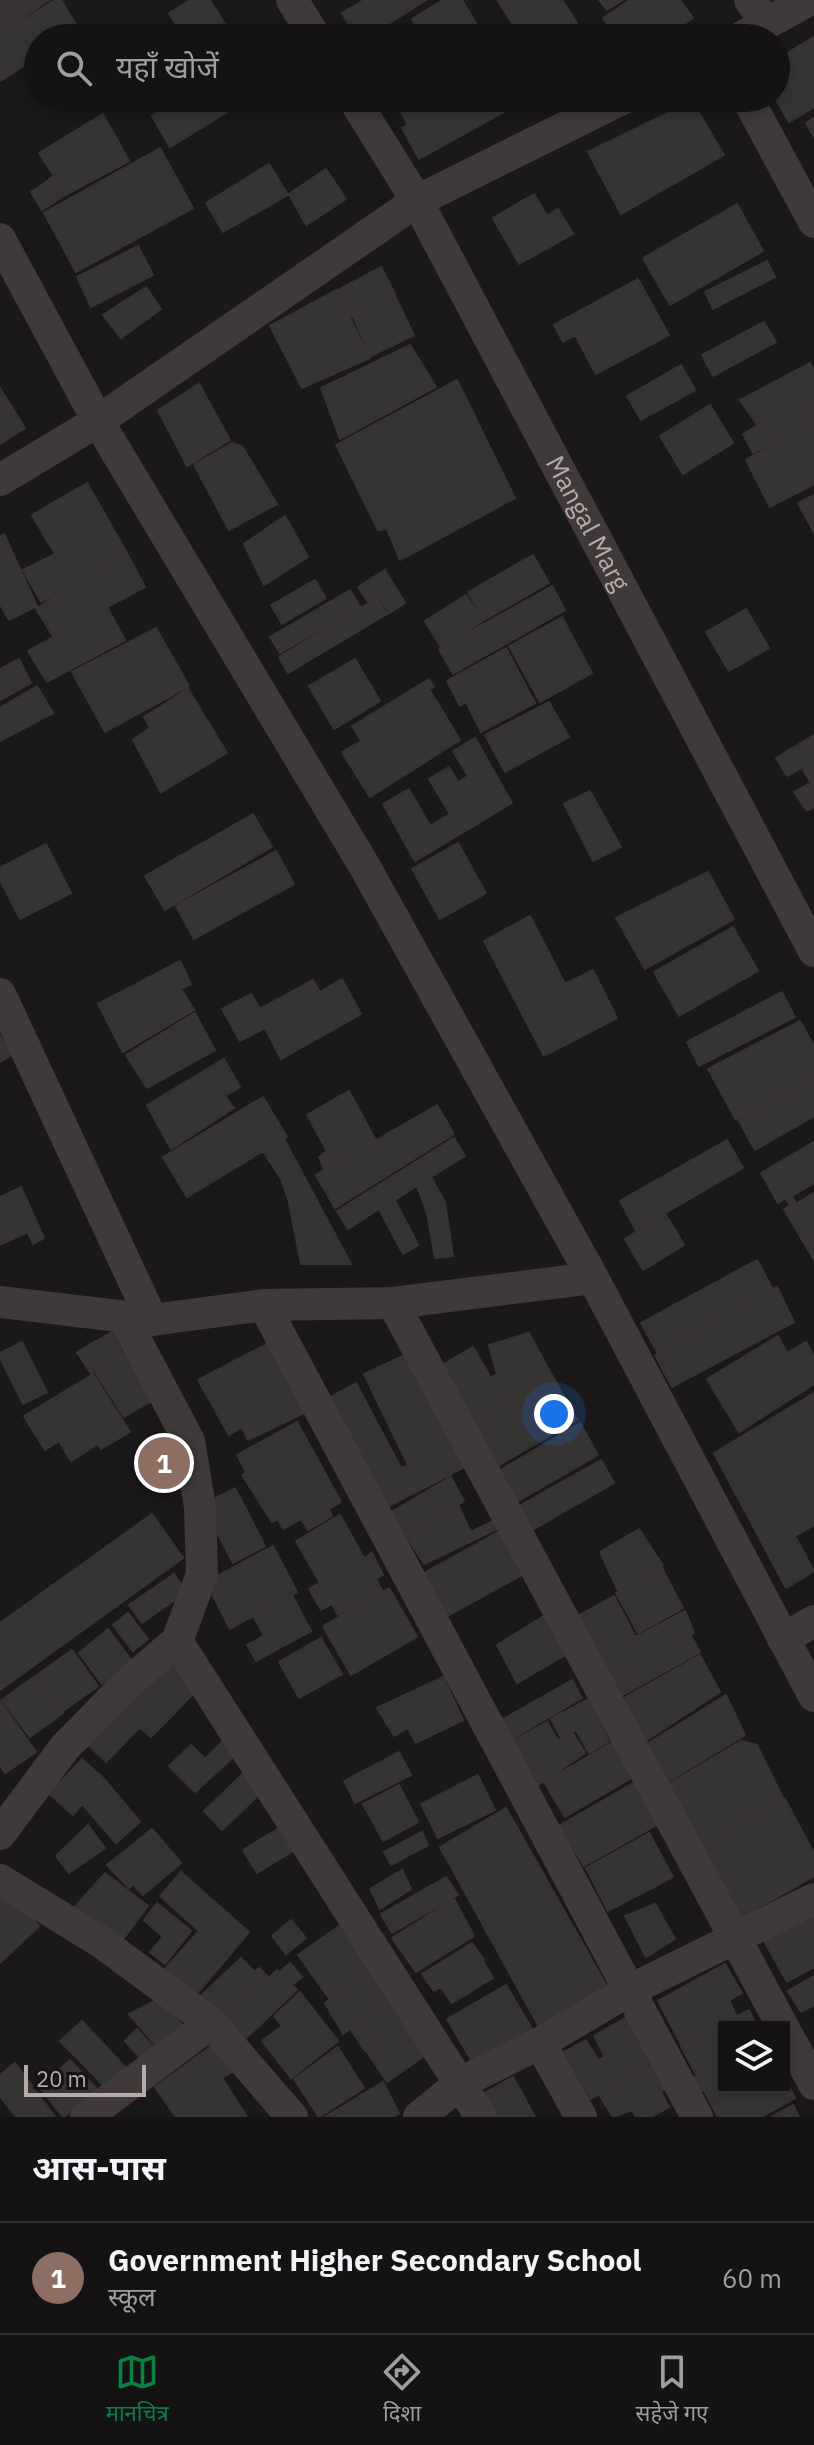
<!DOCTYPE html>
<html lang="hi">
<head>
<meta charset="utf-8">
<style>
  :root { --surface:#141212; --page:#1d1b1b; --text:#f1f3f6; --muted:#9d9e9f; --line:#333232; --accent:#0b8043 }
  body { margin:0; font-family:"IBM Plex Sans","Noto Sans Devanagari",sans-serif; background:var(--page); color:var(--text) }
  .controls { position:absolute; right:24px; bottom:24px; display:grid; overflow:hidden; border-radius:0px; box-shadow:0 4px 12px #0003 }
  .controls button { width:72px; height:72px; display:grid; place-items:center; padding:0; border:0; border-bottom:2px solid var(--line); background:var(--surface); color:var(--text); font:40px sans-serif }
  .scale { position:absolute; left:24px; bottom:20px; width:122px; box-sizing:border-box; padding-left:8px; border:4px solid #baa9ab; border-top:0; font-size:22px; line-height:28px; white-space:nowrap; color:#baa9ab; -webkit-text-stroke:6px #151313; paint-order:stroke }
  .you { position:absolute; left:554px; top:1414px; width:28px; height:28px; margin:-20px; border:6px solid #fff; border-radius:50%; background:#1a73e8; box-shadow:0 0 0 12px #1a73e833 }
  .badge { display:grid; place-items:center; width:52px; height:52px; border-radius:50%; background:var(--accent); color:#fff; font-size:26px; font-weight:700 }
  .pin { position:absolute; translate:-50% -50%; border:4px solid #fff; box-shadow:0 2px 8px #0006 }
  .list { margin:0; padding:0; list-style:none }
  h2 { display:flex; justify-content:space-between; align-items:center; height:104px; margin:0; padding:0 32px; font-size:34px }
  h2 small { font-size:26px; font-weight:400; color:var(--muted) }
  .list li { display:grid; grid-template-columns:52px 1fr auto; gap:24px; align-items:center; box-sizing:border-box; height:112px; padding:0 32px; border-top:2px solid var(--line) }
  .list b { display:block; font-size:30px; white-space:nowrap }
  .list p { margin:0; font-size:26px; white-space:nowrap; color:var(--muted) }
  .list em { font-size:26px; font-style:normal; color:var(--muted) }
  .icon { flex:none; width:44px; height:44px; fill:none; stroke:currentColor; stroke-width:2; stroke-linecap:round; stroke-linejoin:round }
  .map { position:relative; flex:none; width:814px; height:2117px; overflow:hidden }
  .search { position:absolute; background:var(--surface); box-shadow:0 4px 12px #0003; left:24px; right:24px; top:24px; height:88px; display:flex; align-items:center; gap:20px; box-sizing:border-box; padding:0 28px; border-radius:44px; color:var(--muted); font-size:30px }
  .sheet { height:216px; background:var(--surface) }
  nav { display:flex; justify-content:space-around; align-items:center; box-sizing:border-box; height:112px; border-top:2px solid var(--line); background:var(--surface); font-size:22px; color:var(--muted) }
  nav a { display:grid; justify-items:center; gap:4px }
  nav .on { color:var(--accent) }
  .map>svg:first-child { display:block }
  .building { fill:#363333; stroke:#363332; stroke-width:2 }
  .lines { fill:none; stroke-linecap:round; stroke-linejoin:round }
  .street { stroke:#3f3939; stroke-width:32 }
  .labels { text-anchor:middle; stroke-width:6; stroke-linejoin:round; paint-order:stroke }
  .street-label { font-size:26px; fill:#baa9ab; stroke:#151313 }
</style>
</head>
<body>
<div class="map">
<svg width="814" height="2117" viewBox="0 0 814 2117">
  <rect width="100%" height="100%" fill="#1a1818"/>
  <!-- building -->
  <path class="building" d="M0 0H49L0 32Z
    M55 0H61L80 31 69 38H38V57L0 81V34Z
    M191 0H210L226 26 205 38H163L178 28 169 13Z
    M364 0H426L366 38 357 25 351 28 342 13Z
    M443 0H462L485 38H437L434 34 423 38 412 19Z
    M497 0H562L577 23 558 38H522Z
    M599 0H623L607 10Z
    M630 0H680L693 18 663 38H616L603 18Z
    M814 37V107L789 122 775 98 776 60Z
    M181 98H246L247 100 170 147 152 116Z
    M392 98H529L419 159 402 128 408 125 398 106 389 111 385 102Z
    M692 101 724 155 621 214 588 152Z
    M103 114 129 161 60 198 49 179 54 176 39 153Z
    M814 118V137L806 123Z
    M160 148 193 208 76 272 44 213Z
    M269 164 288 195 223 232 206 203Z
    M326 169 346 199 306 225 289 194Z
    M48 181 59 199 42 210 31 192Z
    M534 194 547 216 558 209 573 234 519 264 493 218Z
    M737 204 763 251 670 305 643 258Z
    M138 246 153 275 91 307 77 277Z
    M767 261 775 277 713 309 705 292Z
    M381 267 395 294 351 316 338 290Z
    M638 279 669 335 596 374 575 335 563 342 554 325Z
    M146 287 161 309 121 338 103 315Z
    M336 290 370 358 302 388 270 326Z
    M395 296 414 335 371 356 353 317Z
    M764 322 776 342 713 376 702 355Z
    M410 345 436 387 340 439 321 388Z
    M810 363 814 371V397L758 426 740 400Z
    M681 365 695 390 641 420 627 396Z
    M457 380 515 498 400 560 387 529 378 530 336 445Z
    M199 384 230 440 187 466 158 410Z
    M0 388 25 428 0 444Z
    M814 397V420L753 453 743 434Z
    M710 405 733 443 683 474 660 436Z
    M814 421V484L770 507 746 460Z
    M232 443 242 446 277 504 229 530 194 465Z
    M87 483 127 553 41 602 23 570 55 554 32 515Z
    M814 495V533L798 503Z
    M285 516 308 557 264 585 244 544Z
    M4 534 37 606 9 620 0 604V536Z
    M128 555 145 587 53 636 36 609 77 581Z
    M533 555 549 583 484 620 468 592Z
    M385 570 405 603 389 613 378 595 368 602 358 587Z
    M315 580 326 598 282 624 271 605Z
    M552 586 565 610 453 674 439 649Z
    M350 590 360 607 280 653 270 637Z
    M466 595 483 621 441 647 425 621Z
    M377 598 387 614 288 673 279 657Z
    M107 607 125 640 47 682 28 651Z
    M746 609 769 648 729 671 706 632Z
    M562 617 592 673 540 702 509 646Z
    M156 628 189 686 105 732 72 672Z
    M506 648 535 703 481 732 466 702 460 706 447 681Z
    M19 659 31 683 0 700V669Z
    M355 659 380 701 334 729 309 686Z
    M429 679 434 687 429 689 460 740 370 797 342 752 361 741 352 726Z
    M37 686 53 713 0 741V708Z
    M188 689 227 753 161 792 133 740 150 728 144 717Z
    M549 702 569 737 505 772 485 735Z
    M814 735V807L807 811 794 792 811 783 802 768 787 776 776 758Z
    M475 738 512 803 415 861 383 804 409 789 430 826 450 814 429 779 449 767 458 782 468 776 453 751Z
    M590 791 621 847 593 861 564 804Z
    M253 814 272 847 165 910 145 876Z
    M458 843 486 893 440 919 412 869Z
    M46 844 71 893 20 919 0 880V868Z
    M276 851 294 884 194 939 176 906Z
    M708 872 734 919 645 969 616 918Z
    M530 916 565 984 593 970 617 1018 544 1056 484 941Z
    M733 927 758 971 679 1016 654 972Z
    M180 961 191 984 181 989 194 1010 123 1052 98 1004Z
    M342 979 361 1014 281 1059 265 1028 240 1041 222 1009 251 994 260 1009 313 980 320 992Z
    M782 992 795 1017 699 1066 687 1042Z
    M195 1013 215 1050 147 1088 126 1055Z
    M800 1021 814 1046V1077L736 1120 708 1069Z
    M0 1036 11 1055 0 1062Z
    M224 1059 240 1087 225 1096 234 1108 171 1149 147 1105Z
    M814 1078V1116L755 1150 739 1121Z
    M349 1091 375 1139 324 1169 319 1157 327 1151 307 1115Z
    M263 1097 287 1137 284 1139 351 1264H301L288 1198 281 1179 263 1151 187 1197 163 1157Z
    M437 1105 454 1134 335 1208 316 1175Z
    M454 1138 465 1156 431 1177 445 1202 453 1256 435 1258 427 1213 417 1186 395 1200 418 1245 403 1254 379 1209 348 1229 337 1211Z
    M727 1140 743 1168 636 1230 620 1201Z
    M814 1142V1183L792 1196 796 1204 814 1193V1260L784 1209 790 1205 785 1198 778 1203 761 1173Z
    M21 1187 44 1238 33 1244 28 1232 0 1245V1197Z
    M665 1213 684 1245 643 1270 625 1239Z
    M757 1260 772 1288 657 1352 641 1323Z
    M777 1287 794 1322 672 1387 655 1355Z
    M112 1332 124 1355 91 1374 77 1352Z
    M529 1333 551 1374 470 1420 441 1366 473 1347 491 1378 497 1374 489 1345Z
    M778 1336 787 1353 806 1342 814 1357V1384L739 1432 707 1379Z
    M22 1342 47 1392 23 1404 0 1358V1353Z
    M267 1344 304 1413 248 1440 242 1427 229 1435 198 1380Z
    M128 1353 155 1399 124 1417 95 1372Z
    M409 1353 469 1465 377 1512 325 1400 356 1383 401 1468 408 1465 364 1374Z
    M93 1374 130 1432 101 1449 98 1444 71 1461 59 1441 45 1450 24 1416Z
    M552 1375 577 1420 494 1468 469 1423Z
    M814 1393V1525L795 1536 814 1571 786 1588 714 1453Z
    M297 1422 341 1502 329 1509 332 1516 308 1530 301 1519 283 1529 278 1519 272 1522 242 1475 246 1472 237 1455Z
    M580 1423 598 1455 511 1505 494 1474Z
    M601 1460 614 1483 527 1533 514 1509Z
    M451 1477 464 1501 404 1535 391 1512Z
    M235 1488 265 1546 233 1563 203 1505Z
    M458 1505 471 1532 493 1521 497 1529 424 1564 406 1535Z
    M152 1514 183 1558 0 1690V1623Z
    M340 1515 364 1558 372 1553 383 1575 376 1579 382 1590 338 1615 332 1604 321 1610 309 1589 320 1583 296 1541Z
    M639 1529 663 1566 618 1591 600 1552Z
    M498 1532 522 1575 442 1619 419 1576Z
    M273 1546 297 1592 230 1629 206 1582Z
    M662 1568 683 1608 638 1633 616 1593Z
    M174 1574 186 1592 142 1623 129 1605Z
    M389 1588 417 1637 351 1675 323 1626Z
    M292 1595 311 1631 256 1661 247 1645 264 1636 254 1617Z
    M614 1596 635 1636 599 1655 578 1616Z
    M685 1611 694 1633 609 1681 598 1657Z
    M128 1613 148 1639 133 1651 113 1625Z
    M544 1616 565 1655 517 1683 497 1645Z
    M108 1629 132 1661 102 1684 79 1653Z
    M691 1636 700 1652 618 1698 609 1682Z
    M321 1638 342 1674 299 1698 279 1662Z
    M72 1650 98 1686 63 1711 37 1675Z
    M700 1655 720 1692 642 1743 619 1701Z
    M169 1661 197 1690 151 1737 140 1727 106 1762 87 1744Z
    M35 1676 63 1713 30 1737 2 1700Z
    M443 1677 463 1720 416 1743 408 1728 394 1736 377 1708Z
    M572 1680 582 1698 510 1740 500 1721Z
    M726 1695 745 1735 667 1782 649 1743Z
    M588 1699 609 1741 589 1753 576 1730 561 1738 551 1719Z
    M0 1701 36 1752 5 1773 0 1765Z
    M547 1722 558 1741 573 1733 585 1753 538 1785 513 1741Z
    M226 1738 240 1751 195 1792 169 1766 191 1745 205 1759Z
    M741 1741 757 1745 783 1798 702 1844 667 1785Z
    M613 1742 633 1777 565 1817 544 1782Z
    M399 1752 411 1775 355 1803 344 1781Z
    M82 1759 104 1779 140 1822 116 1843 82 1804 73 1815 49 1794Z
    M250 1767 268 1786 222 1830 204 1811Z
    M478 1775 495 1810 438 1838 421 1804Z
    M637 1781 658 1824 584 1866 571 1845 563 1850 552 1830Z
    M399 1785 418 1822 383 1841 363 1804Z
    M785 1799 814 1853V1876L740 1918 701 1847Z
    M506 1808 609 1990 539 2027 440 1847Z
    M88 1825 105 1848 69 1873 56 1856Z
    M284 1825 298 1848 257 1873 243 1850Z
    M152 1829 181 1863 143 1895 133 1884 129 1888 107 1865Z
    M422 1832 428 1845 391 1865 384 1852Z
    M649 1833 673 1877 608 1911 586 1868Z
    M402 1870 411 1889 380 1909 370 1889Z
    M181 1872 249 1932 195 1996 165 1969 199 1931 160 1896Z
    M105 1873 148 1906 121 1942 73 1909Z
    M446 1877 458 1895 392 1933 381 1914Z
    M6 1892 39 1926 0 1963V1897Z
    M454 1899 474 1936 416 1972 392 1938Z
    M157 1903 191 1931 165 1964 150 1952 163 1937 144 1920Z
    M655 1904 675 1939 646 1957 625 1916Z
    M814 1910V1967L787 1982 763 1939Z
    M291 1920 306 1938 286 1954 272 1936Z
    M345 1922 375 1965 329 1998 298 1955Z
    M472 1943 484 1960 434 1991 422 1974Z
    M241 1958 255 1972 259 1968 268 1977 224 2020 200 1997Z
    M483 1961 493 1978 452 2003 441 1987Z
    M290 1963 302 1977 292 1985 297 1990 245 2039 226 2020 277 1970 280 1972Z
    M725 1964 742 1993 729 2000 736 2015 681 2044 658 2001Z
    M378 1965 399 1994 343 2034 325 2003Z
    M814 1976V2005L801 2012 788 1991Z
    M506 1985 532 2029 473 2063 447 2019Z
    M300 1992 338 2041 291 2078 262 2041 282 2026 274 2016Z
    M396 1997 412 2019 365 2051 351 2030Z
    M160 1998 182 2025 157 2047 129 2014Z
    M749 2010 757 2027H724V2087H784V2077L795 2098 761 2117H718L704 2090 697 2094 690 2080 697 2076 681 2046Z
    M629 2016 653 2061 591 2099 564 2052 586 2040 598 2060 605 2057 594 2036Z
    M414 2019 434 2049 387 2082 367 2052Z
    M82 2021 128 2070 105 2087 60 2041Z
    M137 2029 155 2049 143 2061 125 2041Z
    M213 2045 232 2072 222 2078 247 2117H176L155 2087Z
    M338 2047 364 2088 319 2117 294 2079Z
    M70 2060 100 2092 63 2117 40 2087Z
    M15 2063 55 2117H16L0 2096V2075Z
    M654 2063 667 2087 661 2092 669 2107 651 2117H636L632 2110 613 2117 600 2096Z
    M513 2077 535 2117H495L485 2093Z
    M383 2082 399 2113 393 2117H325Z
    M793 2105 799 2117H771Z"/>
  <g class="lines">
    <!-- street -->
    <g class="street">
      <path d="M292 0 316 38"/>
      <path d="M750 0 766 23"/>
      <path d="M740 38 809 0"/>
      <path id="s1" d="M353 98 417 201 814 951"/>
      <path d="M747 98 814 222"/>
      <path d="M0 239 98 421 365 867 593 1278 814 1696"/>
      <path d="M0 480 98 421 417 201 624 98"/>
      <path d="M0 994 152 1320"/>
      <path d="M0 1302 152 1320 264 1305 393 1303 593 1278"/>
      <path d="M393 1303 783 2027"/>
      <path d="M264 1305 697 2117"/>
      <path d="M783 1639 814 1621"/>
      <path d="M177 1641 481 2117"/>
      <path d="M0 1834 65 1747 127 1684 177 1641 202 1574 200 1507 189 1441 124 1318"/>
      <path d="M0 1880 101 1942 211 2023 292 2117"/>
      <path d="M784 2029 814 2084"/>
      <path d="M540 2043 581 2117"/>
      <path d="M86 2117 211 2023"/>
      <path d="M419 2117 462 2082 540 2043 628 1991 814 1899"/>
    </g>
  </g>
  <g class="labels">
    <!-- street labels -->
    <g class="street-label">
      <text dy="9" stroke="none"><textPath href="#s1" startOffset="486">Mangal Marg</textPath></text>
    </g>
  </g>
</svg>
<div class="controls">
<button><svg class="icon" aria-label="layers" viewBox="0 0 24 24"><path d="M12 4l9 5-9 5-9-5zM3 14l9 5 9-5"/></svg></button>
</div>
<div class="scale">20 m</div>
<div class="you"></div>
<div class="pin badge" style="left:164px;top:1463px;background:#8d6e63">1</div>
<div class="search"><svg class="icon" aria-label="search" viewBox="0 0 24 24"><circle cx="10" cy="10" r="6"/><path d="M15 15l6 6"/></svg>यहाँ खोजें</div>
</div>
<section class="sheet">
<h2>आस-पास<small></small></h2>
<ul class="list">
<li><span class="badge" style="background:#8d6e63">1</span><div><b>Government Higher Secondary School</b><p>स्कूल</p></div><em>60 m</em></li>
</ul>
</section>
<nav>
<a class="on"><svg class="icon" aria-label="map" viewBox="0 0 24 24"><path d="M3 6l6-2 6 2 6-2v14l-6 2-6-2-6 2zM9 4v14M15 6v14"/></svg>मानचित्र</a>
<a><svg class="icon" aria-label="directions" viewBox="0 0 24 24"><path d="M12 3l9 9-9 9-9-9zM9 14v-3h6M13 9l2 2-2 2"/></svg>दिशा</a>
<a><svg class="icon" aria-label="saved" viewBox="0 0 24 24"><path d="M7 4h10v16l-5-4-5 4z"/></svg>सहेजे गए</a>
</nav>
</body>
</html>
